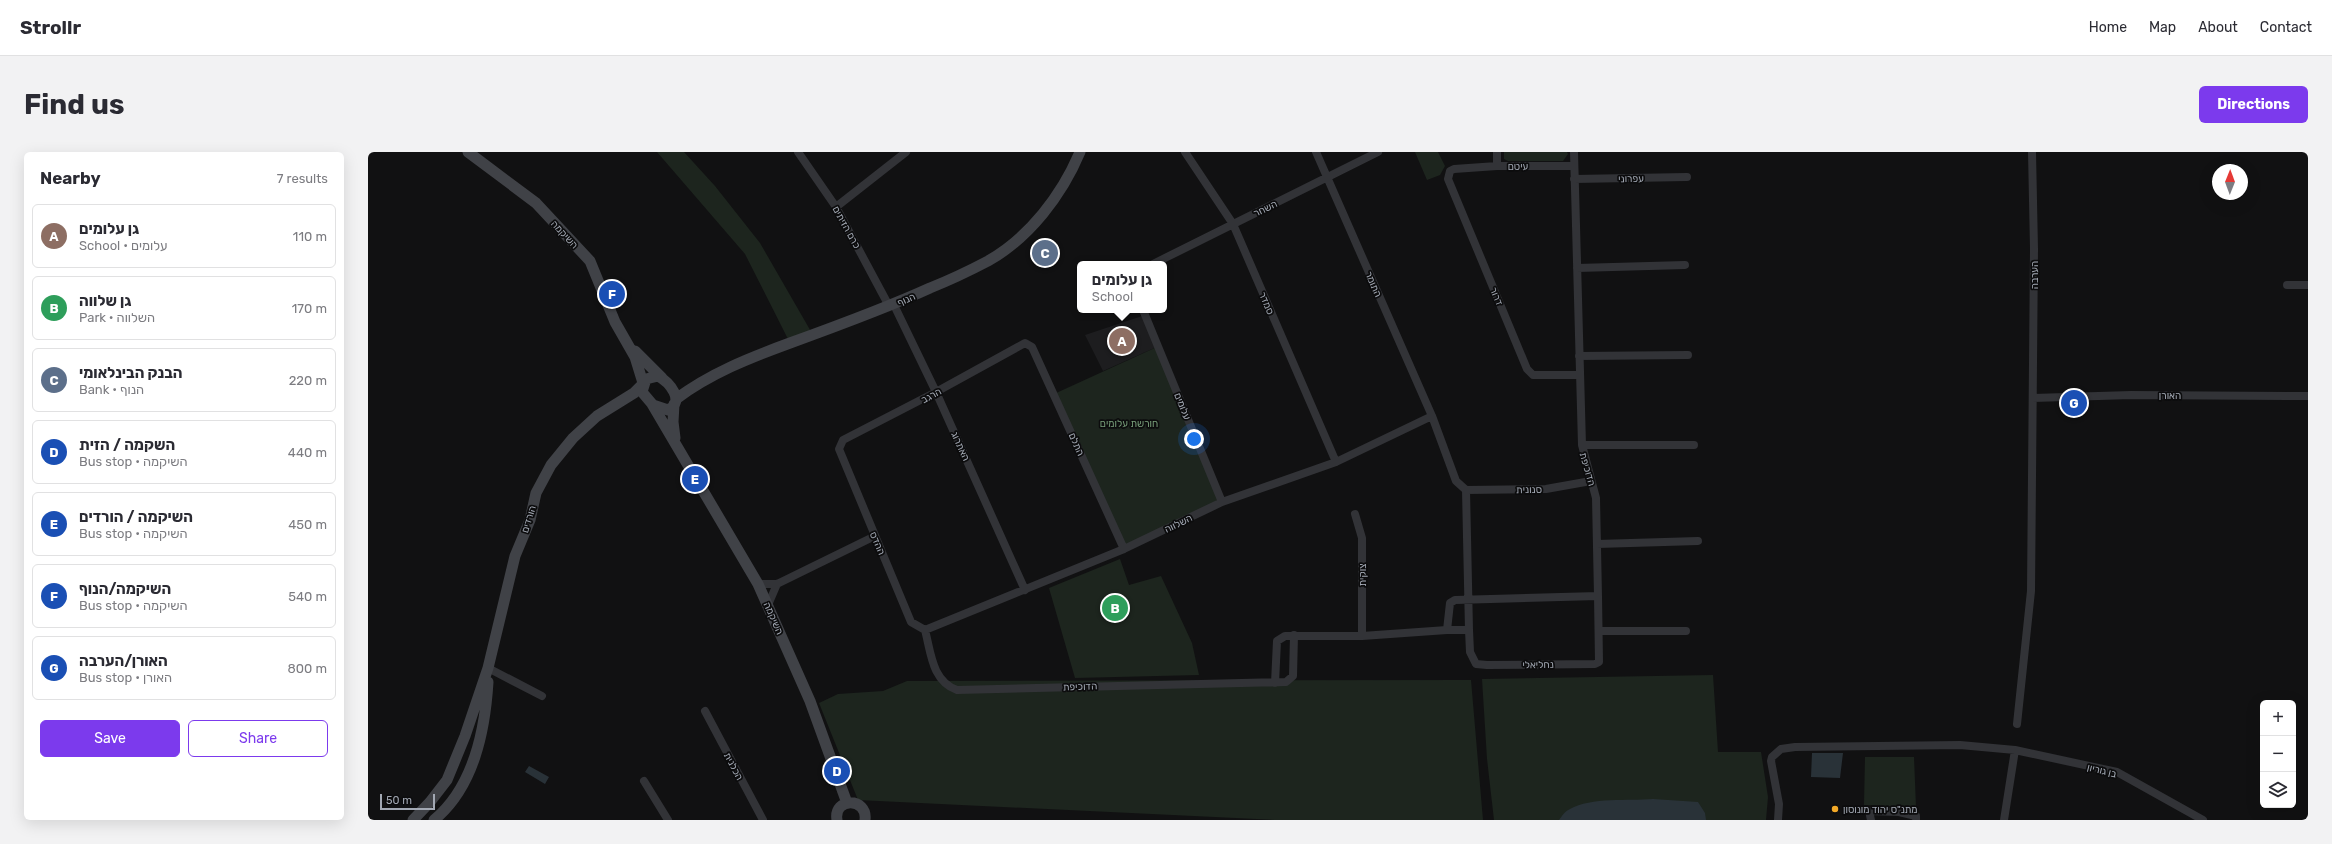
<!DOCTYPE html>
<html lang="en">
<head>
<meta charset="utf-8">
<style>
  :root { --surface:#fff; --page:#f2f2f3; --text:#2b2b33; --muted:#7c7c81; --line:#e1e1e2; --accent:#7c3aed }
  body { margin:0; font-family:Rubik,"Noto Sans Hebrew",sans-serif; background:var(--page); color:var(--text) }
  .controls { position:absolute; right:12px; bottom:12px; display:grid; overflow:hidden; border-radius:6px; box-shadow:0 4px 16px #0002 }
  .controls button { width:36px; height:36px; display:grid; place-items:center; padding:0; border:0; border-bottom:1px solid var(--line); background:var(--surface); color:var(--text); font:20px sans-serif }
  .compass { position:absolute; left:1844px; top:12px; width:36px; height:36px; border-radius:50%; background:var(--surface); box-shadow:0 4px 16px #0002; rotate:1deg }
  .scale { position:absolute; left:12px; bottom:10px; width:55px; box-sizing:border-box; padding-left:4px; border:2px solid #a2a8b3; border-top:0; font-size:11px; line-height:14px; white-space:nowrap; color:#a2a8b3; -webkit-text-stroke:3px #0c0c0d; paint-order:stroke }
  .you { position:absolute; left:826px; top:287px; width:14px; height:14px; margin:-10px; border:3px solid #fff; border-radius:50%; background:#1a73e8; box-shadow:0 0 0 6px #1a73e833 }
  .badge { display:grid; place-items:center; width:26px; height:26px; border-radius:50%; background:var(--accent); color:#fff; font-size:13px; font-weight:700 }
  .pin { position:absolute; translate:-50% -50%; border:2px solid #fff; box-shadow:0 1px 4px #0006 }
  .popup { position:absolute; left:709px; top:109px; width:90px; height:52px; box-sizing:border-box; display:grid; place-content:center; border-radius:6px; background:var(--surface); filter:drop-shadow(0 1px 3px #0005); font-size:13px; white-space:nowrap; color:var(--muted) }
  .popup b { font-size:15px; color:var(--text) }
  .popup::after { content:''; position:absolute; left:50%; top:100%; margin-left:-8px; border:8px solid transparent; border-top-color:var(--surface) }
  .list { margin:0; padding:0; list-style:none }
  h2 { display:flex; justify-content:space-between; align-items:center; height:52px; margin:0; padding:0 16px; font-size:17px }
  h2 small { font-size:13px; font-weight:400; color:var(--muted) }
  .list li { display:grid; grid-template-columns:26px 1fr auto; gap:12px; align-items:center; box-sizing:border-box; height:64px; margin:0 8px 8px; padding:0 8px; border:1px solid var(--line); border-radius:6px }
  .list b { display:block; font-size:15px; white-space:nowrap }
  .list p { margin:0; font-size:13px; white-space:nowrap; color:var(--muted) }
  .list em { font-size:13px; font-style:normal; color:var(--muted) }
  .actions { display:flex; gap:8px; padding:12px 16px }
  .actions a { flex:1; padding:9px 0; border:1px solid var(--accent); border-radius:6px; text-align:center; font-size:14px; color:var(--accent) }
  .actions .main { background:var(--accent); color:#fff }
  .icon { flex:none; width:22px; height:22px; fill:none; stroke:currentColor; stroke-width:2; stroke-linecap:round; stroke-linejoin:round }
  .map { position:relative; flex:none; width:1940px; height:668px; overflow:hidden; border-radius:6px }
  header { display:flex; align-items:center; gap:24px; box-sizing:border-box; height:56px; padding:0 20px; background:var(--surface); border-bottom:1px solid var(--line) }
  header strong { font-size:19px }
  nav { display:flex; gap:22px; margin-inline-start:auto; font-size:14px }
  .intro { display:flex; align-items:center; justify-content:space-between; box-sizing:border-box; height:96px; padding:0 24px }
  h1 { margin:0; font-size:28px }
  .button { padding:10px 18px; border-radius:6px; background:var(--accent); color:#fff; font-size:14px; font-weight:700 }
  main { display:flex; gap:24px; padding:0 24px }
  aside { flex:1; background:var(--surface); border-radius:6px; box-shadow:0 4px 16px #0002 }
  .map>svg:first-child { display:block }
  .built { fill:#1d1d1f }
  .green { fill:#1d251e }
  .water { fill:#293238 }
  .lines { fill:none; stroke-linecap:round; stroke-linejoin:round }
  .street { stroke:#323337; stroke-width:8 }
  .secondary { stroke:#404247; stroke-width:11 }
  .poi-dot { fill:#f3a928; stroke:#0c0c0d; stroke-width:1.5 }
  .labels { text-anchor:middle; stroke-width:3.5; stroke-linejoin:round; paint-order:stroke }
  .street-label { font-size:10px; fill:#a2a8b3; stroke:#0c0c0d }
  .park-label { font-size:10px; fill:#789f7a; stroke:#0c0c0d }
  .poi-label { font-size:10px; fill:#a2a8b3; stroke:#0c0c0d; text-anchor:start }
</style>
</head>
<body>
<header>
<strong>Strollr</strong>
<nav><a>Home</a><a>Map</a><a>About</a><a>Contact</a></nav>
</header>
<div class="intro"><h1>Find us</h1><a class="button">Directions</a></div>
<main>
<aside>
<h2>Nearby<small>7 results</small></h2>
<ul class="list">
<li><span class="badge" style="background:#8d6e63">A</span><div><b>גן עלומים</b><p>School · עלומים</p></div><em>110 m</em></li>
<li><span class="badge" style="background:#2e9e5b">B</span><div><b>גן שלווה</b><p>Park · השלווה</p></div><em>170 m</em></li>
<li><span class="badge" style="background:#5c6f8a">C</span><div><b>הבנק הבינלאומי</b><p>Bank · הנוף</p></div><em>220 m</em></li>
<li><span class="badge" style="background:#1a4fb4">D</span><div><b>השקמה / הזית</b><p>Bus stop · השיקמה</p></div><em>440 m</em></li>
<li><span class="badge" style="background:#1a4fb4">E</span><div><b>השיקמה / הורדים</b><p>Bus stop · השיקמה</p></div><em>450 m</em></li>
<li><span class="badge" style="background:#1a4fb4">F</span><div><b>השיקמה/הנוף</b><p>Bus stop · השיקמה</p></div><em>540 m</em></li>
<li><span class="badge" style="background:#1a4fb4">G</span><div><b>האורן/הערבה</b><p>Bus stop · האורן</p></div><em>800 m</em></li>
</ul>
<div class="actions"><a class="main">Save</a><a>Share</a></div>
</aside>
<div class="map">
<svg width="1940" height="668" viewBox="0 0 1940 668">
  <rect width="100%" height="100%" fill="#111112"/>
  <!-- built -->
  <path class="built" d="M777 163 791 194 735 219 717 183Z"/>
  <!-- green -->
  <path class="green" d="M289 0H316L347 34 392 91 445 183 422 191 377 102Z
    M1047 0H1070L1077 14 1072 23 1059 28Z
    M1136 0H1199L1200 2 1195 9H1140L1136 7Z
    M791 194 854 350 756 397 686 242Z
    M752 407 761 433 793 424 824 491 831 523 707 526 681 436Z
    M1345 523 1350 600H1393L1400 645 1398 668H1126L1119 607 1114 527Z
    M1103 528 1115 668H907L490 648 451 551 470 542 515 539 539 529Z
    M1497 605H1546L1548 655 1496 653Z"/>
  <!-- water -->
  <path class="water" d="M1444 601H1475L1472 626 1443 625Z
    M161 614 181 625 177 632 157 620Z
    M1285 647 1330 650 1337 661 1338 668H1191C1194 664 1197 659 1202 657 1223 645 1261 649 1285 647Z"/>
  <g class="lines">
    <!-- street -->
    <path class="street" d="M430 0 468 55 521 154
      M817 0 865 72 968 310
      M948 0 1064 264 1088 329 1098 338 1101 478 1102 500 1108 512 1119 513 1227 512 1231 510 1230 444
      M1129 0V14
      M1206 14H1129L1086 17 1082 19 1080 27 1159 217 1165 223H1211
      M1206 27 1319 25
      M468 55 538 0
      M785 112 1010 0
      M1209 116 1317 113
      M1919 133H1940
      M526 153 568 240 657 438
      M775 158 854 350
      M1211 204 1320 203
      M1665 246 1763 243 1940 244
      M1214 293H1326
      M1098 338 1178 337 1223 329
      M987 362 994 386V484
      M1229 392 1330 389
      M390 432H409L507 384
      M400 453 409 432
      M557 478 543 470 471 297 475 288 568 240 657 191 664 195 756 397
      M557 478 756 397 854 350 968 310 1064 264
      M557 478C563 501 564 529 589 538L918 530 925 524 926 483
      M1079 478 1082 451 1087 448 1230 444 1228 346 1214 293 1206 0
      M1231 479H1318
      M120 516 174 544
      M907 531 909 489 917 484H994L1079 478H1101
      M337 559 395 668
      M1649 572 1663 439 1666 97 1664 0
      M276 629 300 668
      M1410 668 1411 652 1403 609 1404 605 1413 597 1427 595 1592 593 1647 598 1749 620 1835 668
      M1503 668 1501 659 1531 660 1548 664V668
      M1636 668 1647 598"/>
    <!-- secondary -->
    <path class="secondary" d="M100 0 168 51 222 109 247 170 267 205 275 231
      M267 199 294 226
      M290 224C301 230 318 249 300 258L285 253 274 240 278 227Z
      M308 247C343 221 381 206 422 191 469 174 516 157 562 136 582 128 601 119 620 109 661 86 694 43 712 0
      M284 252 390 432 442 549 479 651
      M306 252 305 270 307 286
      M45 668 62 650 79 628 97 584 120 516 147 404 162 368 168 341 183 313 205 286 229 264 266 241 275 232
      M66 668C106 635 117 579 120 530
      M469 668C465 645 500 645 497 668"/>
  </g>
  <!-- markers -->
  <circle class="poi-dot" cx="1467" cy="657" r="4"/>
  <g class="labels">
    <!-- street labels -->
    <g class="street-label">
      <text x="1150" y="18">עיטם</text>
      <text transform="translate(1263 26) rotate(-1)" y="4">עפרוני</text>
      <text transform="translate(897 56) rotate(-26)" y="4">השחר</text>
      <text transform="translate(479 75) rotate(61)" y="4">כרם הזיתים</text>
      <text transform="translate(197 82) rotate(47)" y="4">השיקמה</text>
      <text transform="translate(1666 123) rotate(-90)" y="4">הערבה</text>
      <text transform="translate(1006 132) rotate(66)" y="4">התומר</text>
      <text transform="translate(1129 144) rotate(68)" y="4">דרור</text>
      <text transform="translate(538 147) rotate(-24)" y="4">הנוף</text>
      <text transform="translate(899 151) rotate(67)" y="4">סמדר</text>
      <text transform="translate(563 243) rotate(-28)" y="4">הרגב</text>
      <text x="1802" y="247">האורן</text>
      <text transform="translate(815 254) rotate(68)" y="4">עלומים</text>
      <text transform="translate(709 292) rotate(66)" y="4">התלם</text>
      <text transform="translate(593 294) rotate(66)" y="4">האתרוג</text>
      <text transform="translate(1220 317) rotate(74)" y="4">הדוכיפת</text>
      <text transform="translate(1161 337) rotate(-1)" y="4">סנונית</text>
      <text transform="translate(160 367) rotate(-73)" y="4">הורדים</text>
      <text transform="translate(810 371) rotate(-26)" y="4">השלווה</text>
      <text transform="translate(510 391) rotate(67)" y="4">ההדס</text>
      <text transform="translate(994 423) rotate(-90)" y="4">צוקית</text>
      <text transform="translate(406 466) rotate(66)" y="4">השיקמה</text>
      <text transform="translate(1170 512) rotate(-1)" y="4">נחליאלי</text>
      <text transform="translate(712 534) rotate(-2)" y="4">הדוכיפת</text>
      <text transform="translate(366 614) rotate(62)" y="4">הכלנית</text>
      <text transform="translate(1734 618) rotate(14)" y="4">בן גוריון</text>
    </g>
    <!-- park labels -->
    <g class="park-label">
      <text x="761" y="275">חורשת עלומים</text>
    </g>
    <!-- poi labels -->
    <g class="poi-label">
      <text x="1475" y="661">מתנ"ס יהוד מונוסון</text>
    </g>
  </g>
</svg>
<div class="controls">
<button>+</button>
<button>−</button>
<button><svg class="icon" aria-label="layers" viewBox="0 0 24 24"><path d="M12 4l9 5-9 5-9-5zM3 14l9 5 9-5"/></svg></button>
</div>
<svg class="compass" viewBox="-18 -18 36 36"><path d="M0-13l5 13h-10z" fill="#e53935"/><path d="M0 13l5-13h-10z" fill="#7c7c81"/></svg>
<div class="scale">50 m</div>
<div class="you"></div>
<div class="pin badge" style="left:754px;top:189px;background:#8d6e63">A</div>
<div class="popup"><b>גן עלומים</b>School</div>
<div class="pin badge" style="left:747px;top:456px;background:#2e9e5b">B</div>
<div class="pin badge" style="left:677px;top:101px;background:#5c6f8a">C</div>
<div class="pin badge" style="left:469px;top:619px;background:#1a4fb4">D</div>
<div class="pin badge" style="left:327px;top:327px;background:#1a4fb4">E</div>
<div class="pin badge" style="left:244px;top:142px;background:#1a4fb4">F</div>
<div class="pin badge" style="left:1706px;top:251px;background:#1a4fb4">G</div>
</div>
</main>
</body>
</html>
